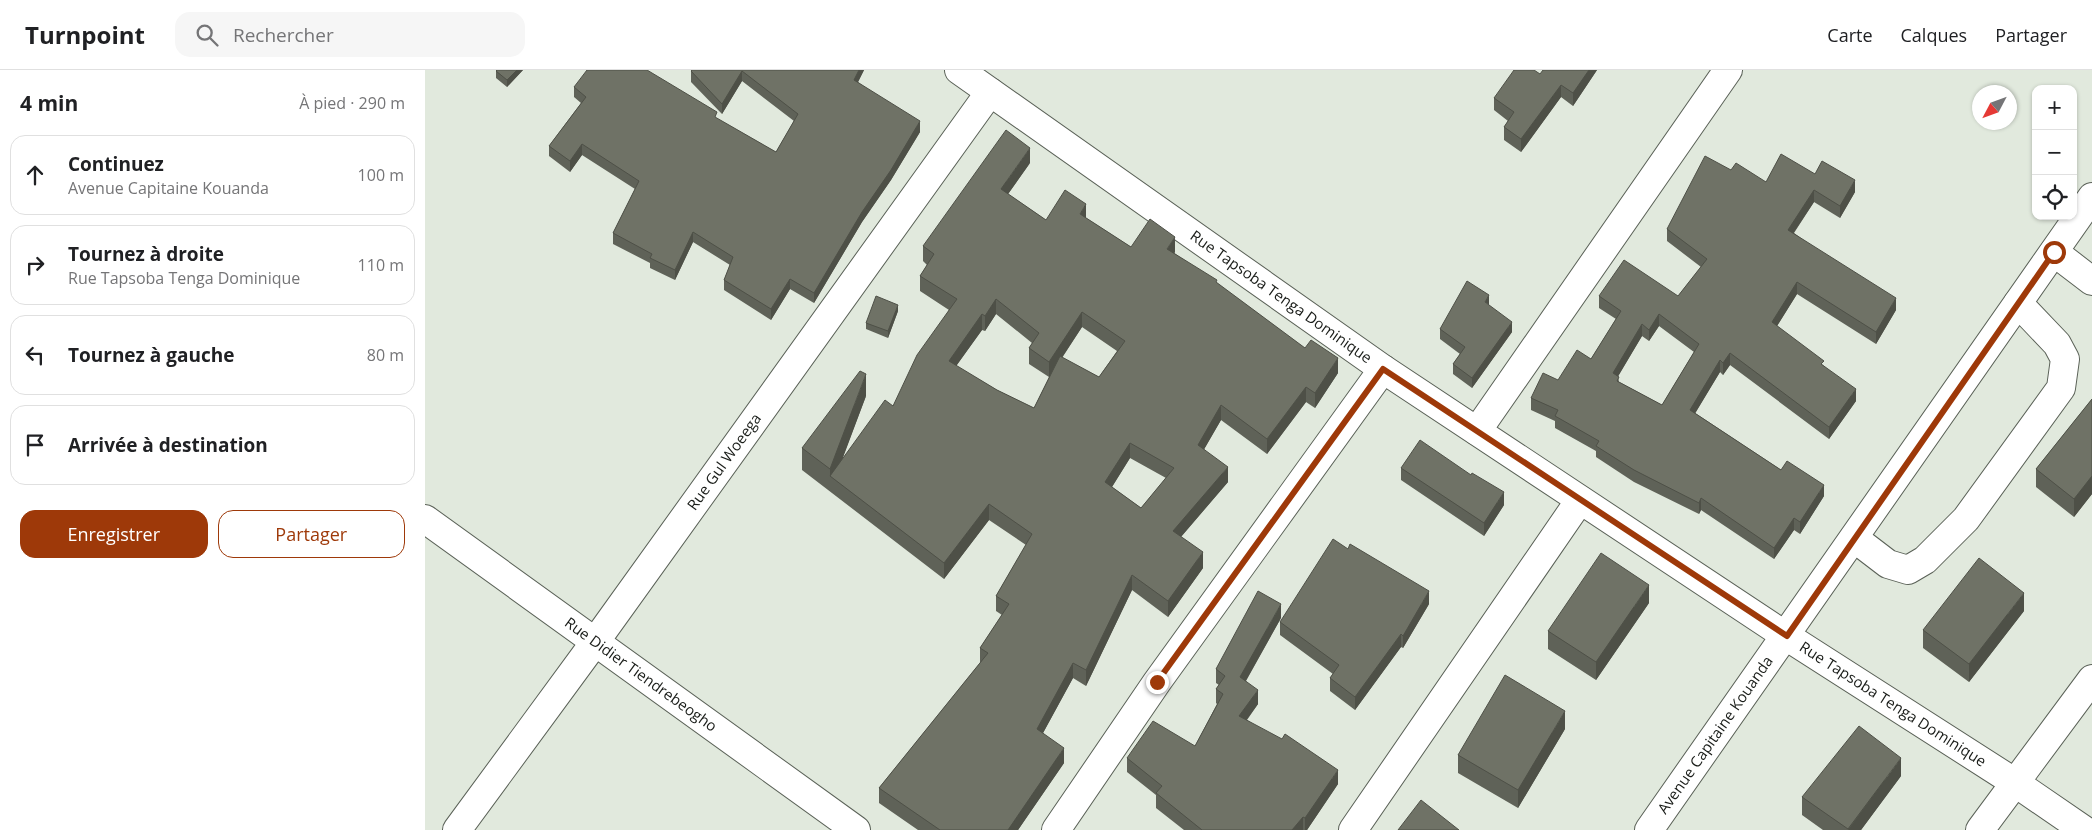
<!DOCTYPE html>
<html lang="fr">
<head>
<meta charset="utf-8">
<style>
  :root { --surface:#fff; --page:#f6f6f6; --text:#202124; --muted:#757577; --line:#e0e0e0; --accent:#9e3909 }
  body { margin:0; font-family:"Open Sans",sans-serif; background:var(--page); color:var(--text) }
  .controls { position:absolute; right:15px; top:15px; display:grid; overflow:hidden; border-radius:10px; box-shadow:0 1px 4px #0004 }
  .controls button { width:45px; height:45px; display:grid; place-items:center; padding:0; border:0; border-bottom:1px solid var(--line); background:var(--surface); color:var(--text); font:25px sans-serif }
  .compass { position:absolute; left:1547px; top:15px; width:45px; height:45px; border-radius:50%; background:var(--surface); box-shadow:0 1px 4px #0004; rotate:229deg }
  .stop { position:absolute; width:15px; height:15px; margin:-11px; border:4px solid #9e3909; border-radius:50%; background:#fff }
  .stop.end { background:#9e3909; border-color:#fff; box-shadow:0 1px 5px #0008 }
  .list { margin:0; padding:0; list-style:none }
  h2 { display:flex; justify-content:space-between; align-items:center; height:65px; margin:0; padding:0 20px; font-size:21px }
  h2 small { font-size:16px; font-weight:400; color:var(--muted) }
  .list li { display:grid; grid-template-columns:32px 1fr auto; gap:15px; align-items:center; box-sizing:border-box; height:80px; margin:0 10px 10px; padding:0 10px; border:1px solid var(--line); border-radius:15px }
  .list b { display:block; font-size:19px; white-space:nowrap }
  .list p { margin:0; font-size:16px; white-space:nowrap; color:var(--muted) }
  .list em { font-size:16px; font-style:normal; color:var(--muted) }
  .actions { display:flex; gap:10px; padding:15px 20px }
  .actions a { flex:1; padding:11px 0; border:1px solid var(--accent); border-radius:15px; text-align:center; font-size:18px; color:var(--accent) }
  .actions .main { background:var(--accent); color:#fff }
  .icon { flex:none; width:28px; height:28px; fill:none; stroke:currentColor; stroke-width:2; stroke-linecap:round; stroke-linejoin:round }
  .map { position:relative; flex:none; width:1667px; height:760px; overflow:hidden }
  header { display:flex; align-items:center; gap:30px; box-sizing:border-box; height:70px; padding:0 25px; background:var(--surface); border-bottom:1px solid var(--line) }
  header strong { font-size:24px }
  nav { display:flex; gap:28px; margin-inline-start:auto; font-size:18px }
  .search { width:350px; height:45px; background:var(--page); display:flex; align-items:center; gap:12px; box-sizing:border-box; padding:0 18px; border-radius:15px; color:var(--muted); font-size:19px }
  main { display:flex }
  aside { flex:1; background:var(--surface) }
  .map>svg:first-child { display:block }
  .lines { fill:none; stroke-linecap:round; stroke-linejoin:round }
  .minor-casing { stroke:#5a6157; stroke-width:30 }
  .tertiary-casing { stroke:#5a6157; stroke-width:30 }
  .minor { stroke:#fff; stroke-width:28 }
  .tertiary { stroke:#fff; stroke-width:28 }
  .wall { fill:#5f6258; fill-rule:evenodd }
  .shaded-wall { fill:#4e5047 }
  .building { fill:#6f7266; stroke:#4e5047; fill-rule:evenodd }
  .route { stroke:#9e3909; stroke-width:6 }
  .labels { text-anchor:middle; stroke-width:4; stroke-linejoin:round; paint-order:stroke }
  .street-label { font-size:15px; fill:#191c18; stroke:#eef6ea }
</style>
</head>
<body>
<header>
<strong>Turnpoint</strong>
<div class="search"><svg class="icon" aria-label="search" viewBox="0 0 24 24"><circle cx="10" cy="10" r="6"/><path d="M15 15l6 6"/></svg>Rechercher</div>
<nav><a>Carte</a><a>Calques</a><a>Partager</a></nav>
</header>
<main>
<aside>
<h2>4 min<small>À pied · 290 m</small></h2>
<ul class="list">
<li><svg class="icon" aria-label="ahead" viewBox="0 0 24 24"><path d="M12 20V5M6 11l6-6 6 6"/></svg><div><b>Continuez</b><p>Avenue Capitaine Kouanda</p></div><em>100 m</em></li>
<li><svg class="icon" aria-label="right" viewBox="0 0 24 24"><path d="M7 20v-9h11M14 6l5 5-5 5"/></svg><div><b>Tournez à droite</b><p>Rue Tapsoba Tenga Dominique</p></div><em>110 m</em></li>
<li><svg class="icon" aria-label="left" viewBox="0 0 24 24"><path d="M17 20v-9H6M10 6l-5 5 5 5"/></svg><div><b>Tournez à gauche</b></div><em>80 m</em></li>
<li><svg class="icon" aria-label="arrive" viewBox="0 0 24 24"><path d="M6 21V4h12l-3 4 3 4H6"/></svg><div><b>Arrivée à destination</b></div></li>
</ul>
<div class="actions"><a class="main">Enregistrer</a><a>Partager</a></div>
</aside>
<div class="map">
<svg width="1667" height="760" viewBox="0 0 1667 760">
  <rect width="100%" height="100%" fill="#e1e9dd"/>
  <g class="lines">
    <defs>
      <g id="minor">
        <path id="s1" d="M534 0 958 299 1361 566 1589 712 1659 760"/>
        <path d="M1629 182 1667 211"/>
        <path d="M1052 361 1303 0"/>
        <path id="s2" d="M0 449 431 760"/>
        <path d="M1429 468 1463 494 1483 500 1500 490 1541 449 1636 318 1640 289 1632 274 1593 233"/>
        <path id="s3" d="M32 760 170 572 565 22"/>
        <path d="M631 760 732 612 958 299"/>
        <path d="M928 760 1155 430"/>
        <path d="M1555 760 1667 609"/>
      </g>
      <g id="tertiary">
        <path id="s4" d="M1224 760 1667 127"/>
      </g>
    </defs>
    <!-- minor casing -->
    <use href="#minor" class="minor-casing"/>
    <!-- tertiary casing -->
    <use href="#tertiary" class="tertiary-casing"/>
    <!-- minor -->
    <use href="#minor" class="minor"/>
    <!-- tertiary -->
    <use href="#tertiary" class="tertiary"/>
  </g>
  <!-- wall -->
  <path class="wall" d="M98 0 82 17 71 8V1Z
    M439 0 433 12 495 62 466 110 437 152 389 233 365 219 346 250 299 220V210L305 195 268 172 250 210 225 198V193L188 174V163L210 119 157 85 145 102 124 86V76L156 33 149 27V17L292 49 351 82 369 51 317 11 297 44 266 12V1Z
    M1172 0 1148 36 1136 27 1096 82 1079 70V57L1083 51 1069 40V28L1115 4Z
    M605 93 583 124 621 150 661 148 706 177 750 182 749 183 792 213 913 303 890 338 881 332 842 384 796 350 779 379 803 412 756 467 778 498 743 547 707 520 661 616 648 608 618 663 639 693 593 760H493L454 733V718L555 593V578L577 545 571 541V526L601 475 564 450 519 509 377 400V378L441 326 417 389 468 336 524 240 495 221V206L502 195 498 191V176ZM571 244 607 273 604 278V294L624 307 609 338 572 320 531 296 557 260 560 261ZM657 257 692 281 674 307 637 288ZM705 388 741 408 716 438 687 417Z
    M1306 100 1341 112 1390 104 1430 122 1415 148 1389 132 1369 163 1471 240 1451 274 1372 224 1352 256 1399 296 1431 331 1404 369 1305 295 1298 305 1295 302 1270 343 1356 400 1399 426 1375 464 1369 460 1349 489 1276 440 1274 444 1209 412 1171 387V381L1130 358V351L1106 340V328L1133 310 1166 289 1191 249 1174 238V226H1253L1276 197 1242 171V159ZM1234 256 1269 282 1237 335 1194 312 1193 306 1217 266 1224 271Z
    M1064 235 1087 262 1047 318 1028 304V294L1035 284 1015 269V259Z
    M473 241 463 268 441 259V253Z
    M1667 329V424L1649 447 1611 417V399Z
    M976 398 1079 435 1059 466 976 410Z
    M1224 533 1171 610 1123 579V561Z
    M1004 534 978 578 976 577 930 640 905 621V608L908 604 855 565V552Z
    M1599 541 1544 612 1498 578V560Z
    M856 548 821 611 833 634 822 650 913 714 882 760H759L731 738V725L702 702V688L770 676 792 634 791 633V619L794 615 791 613V599Z
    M1140 659 1093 738 1033 703V685Z
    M1476 706 1436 760H1398L1377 745V727Z"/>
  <!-- shaded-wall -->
  <path class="shaded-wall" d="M92 0H98L82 17V10Z
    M434 0H439L429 20V10Z
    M1164 0H1172L1148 36V23Z
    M317 1V11L297 44V34Z
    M1136 15V27L1096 82V69Z
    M495 51V62L466 110 437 152 389 233V223L437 142Z
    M157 74V85L145 102V91Z
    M605 78V93L576 134V119Z
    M1430 110V122L1415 148V136Z
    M1389 120V132L1363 171V160Z
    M661 134V149L655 144Z
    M268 162V172L250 210V200Z
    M750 167V182L742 194V179Z
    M365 209V219L346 250V239Z
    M1372 212V224L1347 264V252Z
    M1064 225V235L1060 232Z
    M1471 228V240L1451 274V262Z
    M571 229V244L560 261V246Z
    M473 235V241L463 268V261Z
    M657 242V257L624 307V292Z
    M557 244V260L524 306V291Z
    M1234 244V256L1224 271V260Z
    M1087 252V262L1047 318V308Z
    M1217 254V266L1188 315V303Z
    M1305 283V295L1298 305V293Z
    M913 288V303L890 338V323Z
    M1295 290V302L1265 352V340Z
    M441 304V326L410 409 405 406V421V399Z
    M881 317V332L842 384V369Z
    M1431 319V331L1404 369V357Z
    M796 335V350L773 390V375Z
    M705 373V388L680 428V412Z
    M803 397V412L748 476V461Z
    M1667 406V424L1649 447V429Z
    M1399 415V426L1375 464V452Z
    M1079 422V435L1059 466V453Z
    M1276 428V440L1274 444V433Z
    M564 434V450L519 509V493Z
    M1369 448V460L1349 489V478Z
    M778 482V498L743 547V531Z
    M707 505V520L661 616V600Z
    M1224 515V533L1171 610V592Z
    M1004 521V534L978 578V566Z
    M1599 523V541L1544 612V594Z
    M856 534V548L815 621V607Z
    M976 564V577L930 640V627Z
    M648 593V608L612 674V659Z
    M833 620V634L814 660V646Z
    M1140 641V659L1093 738V720Z
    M639 678V693L593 760H583Z
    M1476 688V706L1436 760H1423Z
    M913 700V714L882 760H880V748Z
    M878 747V760H867Z"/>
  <!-- building -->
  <path class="building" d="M72 0H92L82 10 71 1Z
    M162 0H222L292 42 290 47 351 82 373 44 317 1 297 34 266 1 267 0H434L429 10 495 51 466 100 437 142 389 223 365 209 346 239 299 210 308 187 268 162 250 200 225 188 227 184 188 163 214 111 157 74 145 91 124 76 161 27 149 17Z
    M1089 0H1109L1115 4 1118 0H1164L1148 23 1136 15 1096 69 1079 57 1089 42 1069 28Z
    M581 60 605 78 576 119 621 150 640 120 661 134 655 144 706 177 725 149 750 167 742 179 792 210 791 212 880 278 886 270 913 288 890 323 881 317 842 369 796 335 773 375 803 397 748 461 778 482 743 531 707 505 661 600 648 593 612 659 639 678 583 760H515L454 718 563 583 555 578 584 534 571 526 607 464 564 434 519 493 405 406 460 330 468 336 492 285 532 229 495 206 509 184 498 176ZM571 229 614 263 604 278 624 292 657 242 700 271 674 307 635 286 609 338 572 320 524 291 557 244 560 246ZM705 373 749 398 716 438 680 412Z
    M1356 84 1390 104 1397 91 1430 110 1415 136 1389 120 1363 160 1471 228 1451 262 1372 212 1347 252 1399 291 1396 294 1431 319 1404 357 1305 283 1298 293 1295 290 1265 340 1356 400 1362 391 1399 415 1375 452 1369 448 1349 478 1276 428 1274 433 1209 400 1171 376 1174 371 1130 346 1133 340 1106 328 1118 303 1133 310 1152 280 1166 289 1196 241 1174 226 1199 190 1253 226 1282 189 1242 159 1280 86 1306 100 1311 93 1341 112ZM1234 244 1274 274 1237 335 1192 311 1194 307 1188 303 1217 254 1224 260Z
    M1042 211 1064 225 1060 232 1087 252 1047 308 1028 294 1040 277 1015 259Z
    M451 226 473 235 463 261 441 253Z
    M435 301 441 304 405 399 377 378Z
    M1667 329V406L1649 429 1611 399Z
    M995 370 1046 405 1047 403 1079 422 1059 453 976 398Z
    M908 469 923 479 925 474 1004 521 978 566 976 564 930 627 905 608 914 595 855 552Z
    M1176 483 1224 515 1171 592 1123 561Z
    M1554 488 1599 523 1544 594 1498 560Z
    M833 521 856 534 815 607 833 620 814 646 857 669 860 664 913 700 880 748 878 747 867 760H777L731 723 737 716 702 688 728 651 770 676 798 624 791 619 800 606 791 599Z
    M1080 605 1140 641 1093 720 1033 685Z
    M1434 656 1476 688 1423 759 1377 727Z
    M996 730 1034 760H973Z"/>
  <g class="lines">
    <!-- route -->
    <path class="route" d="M732 612 958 299 1362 566 1629 182"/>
  </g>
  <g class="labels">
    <!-- street labels -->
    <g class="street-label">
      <text dy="5" stroke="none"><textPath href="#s1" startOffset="394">Rue Tapsoba Tenga Dominique</textPath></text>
      <text dy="5" stroke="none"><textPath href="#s3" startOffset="455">Rue Gul Woeega</textPath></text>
      <text dy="5" stroke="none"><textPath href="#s2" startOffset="266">Rue Didier Tiendrebeogho</textPath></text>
      <text dy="5" stroke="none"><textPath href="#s1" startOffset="1129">Rue Tapsoba Tenga Dominique</textPath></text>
      <text dy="5" stroke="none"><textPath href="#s4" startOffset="116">Avenue Capitaine Kouanda</textPath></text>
    </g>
  </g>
</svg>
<div class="controls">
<button>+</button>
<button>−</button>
<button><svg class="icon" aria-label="locate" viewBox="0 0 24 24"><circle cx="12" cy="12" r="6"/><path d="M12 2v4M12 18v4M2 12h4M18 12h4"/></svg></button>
</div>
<svg class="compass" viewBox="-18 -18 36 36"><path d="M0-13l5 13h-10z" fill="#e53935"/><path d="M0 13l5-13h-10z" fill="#757577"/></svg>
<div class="stop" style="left:1629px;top:182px"></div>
<div class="stop end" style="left:732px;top:612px"></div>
</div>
</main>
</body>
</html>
